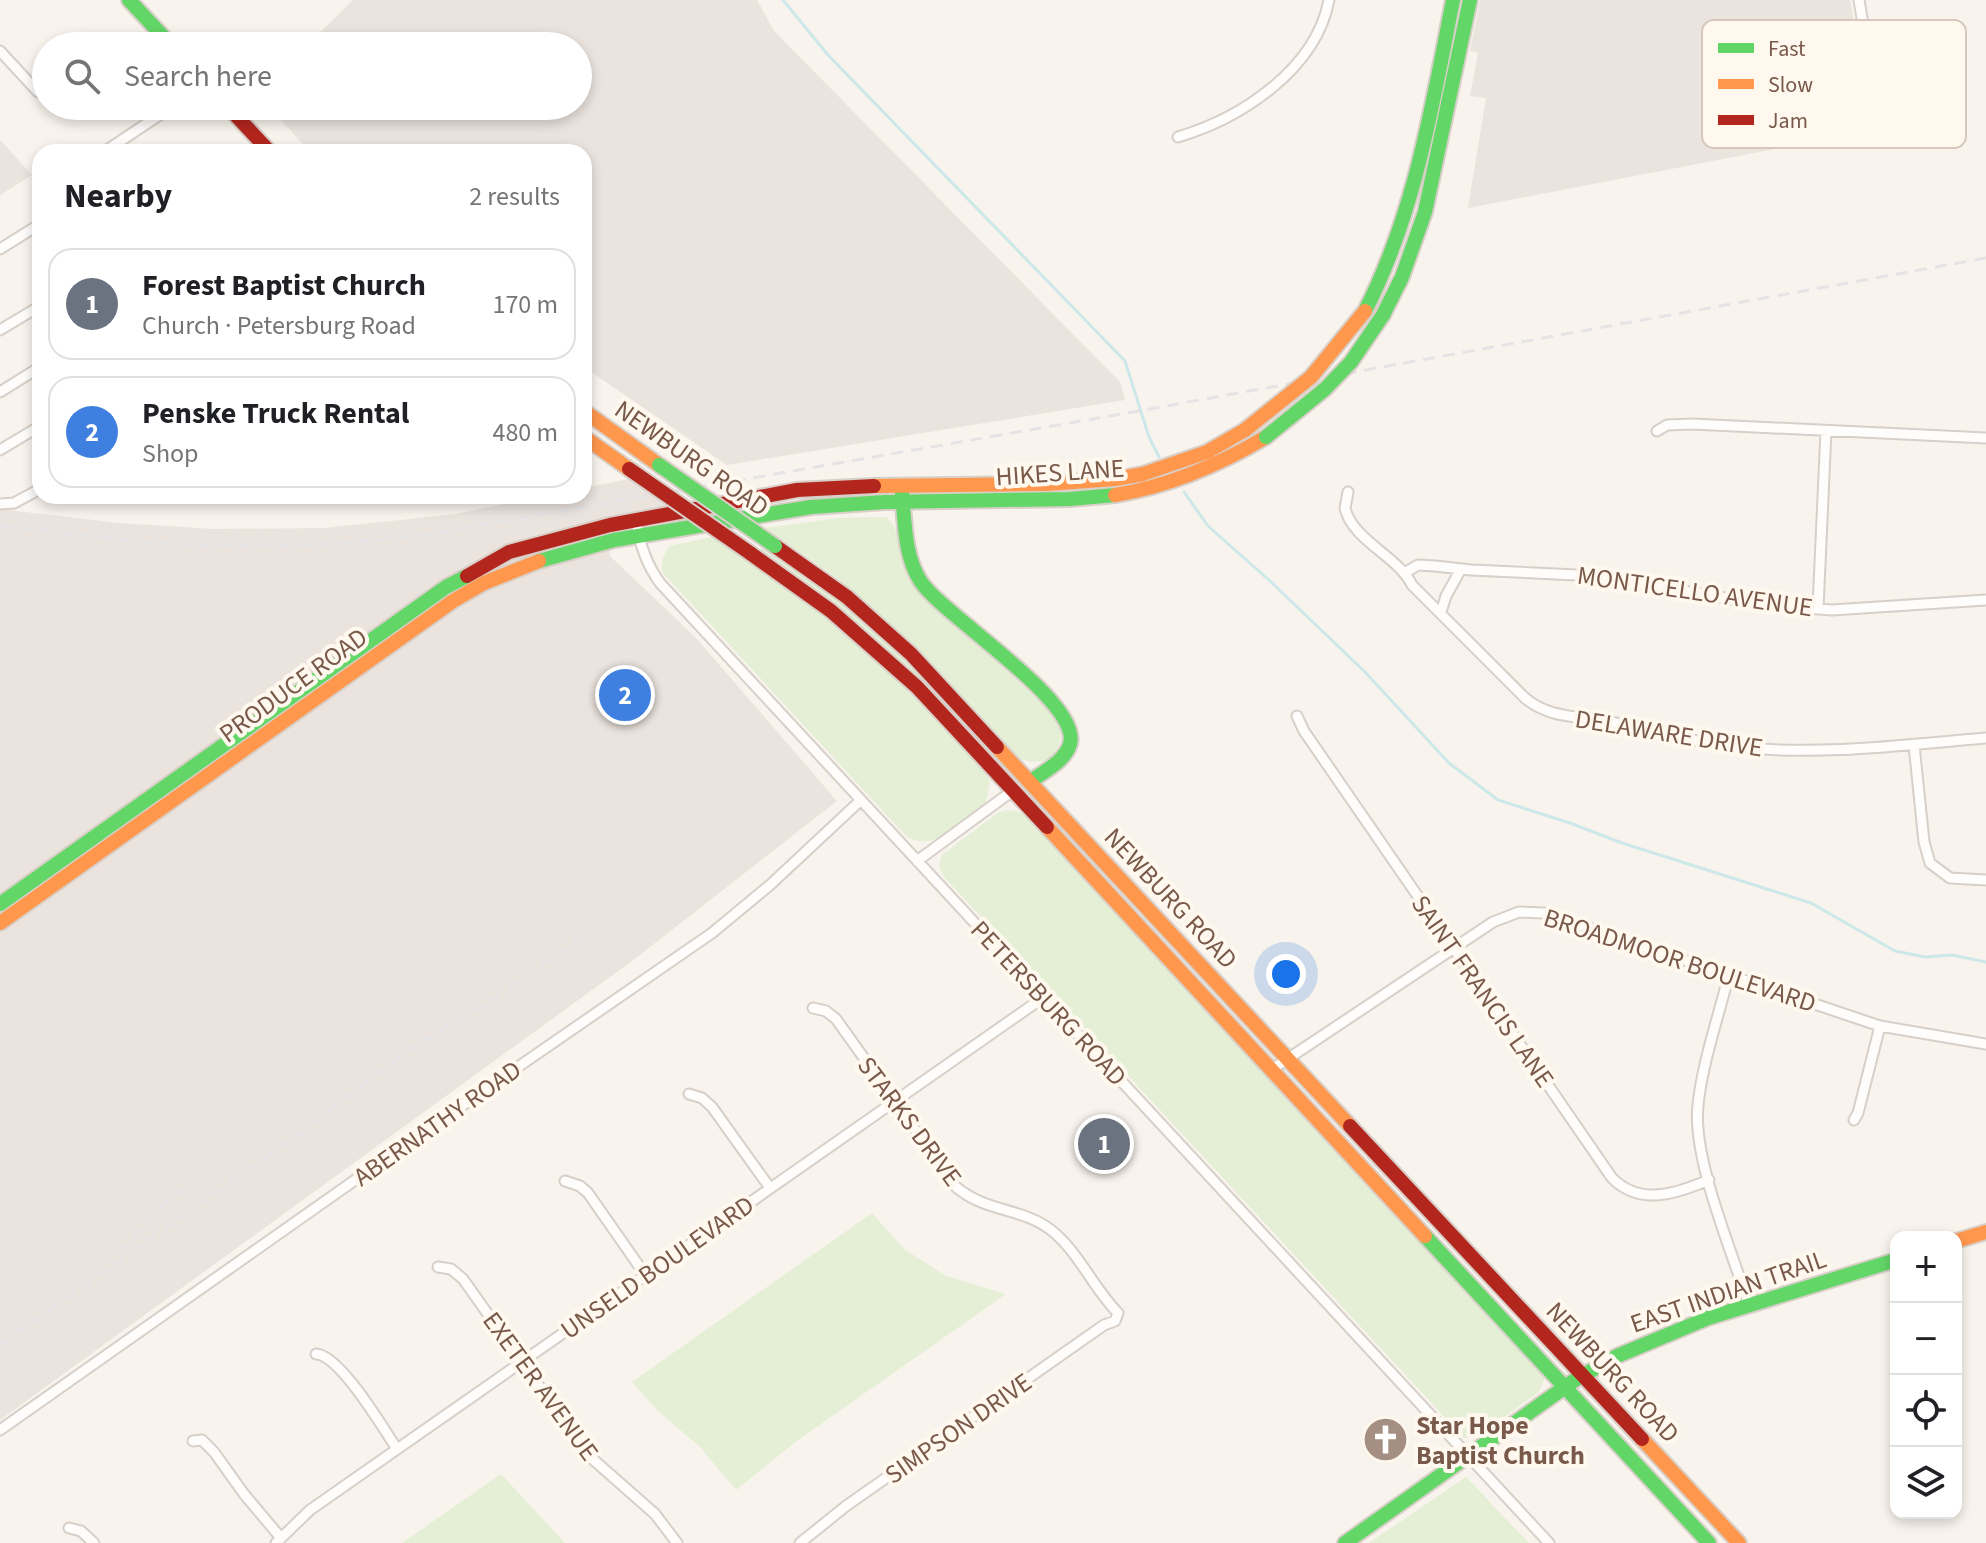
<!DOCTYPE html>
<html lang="en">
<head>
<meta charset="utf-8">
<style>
  :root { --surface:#fff; --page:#f2f2f2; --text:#202124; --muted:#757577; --line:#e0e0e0; --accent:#a58f83 }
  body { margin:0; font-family:"Source Sans 3",sans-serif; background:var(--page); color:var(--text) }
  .controls { position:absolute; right:24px; bottom:24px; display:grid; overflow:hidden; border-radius:16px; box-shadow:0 4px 12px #0003 }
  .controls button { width:72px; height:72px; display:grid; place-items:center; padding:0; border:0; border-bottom:2px solid var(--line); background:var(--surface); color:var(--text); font:40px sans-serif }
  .you { position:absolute; left:1286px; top:974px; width:28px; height:28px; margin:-20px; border:6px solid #fff; border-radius:50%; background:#1a73e8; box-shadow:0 0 0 12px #1a73e833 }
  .badge { display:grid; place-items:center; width:52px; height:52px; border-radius:50%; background:var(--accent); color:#fff; font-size:26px; font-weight:700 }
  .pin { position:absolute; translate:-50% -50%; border:4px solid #fff; box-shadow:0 2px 8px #0006 }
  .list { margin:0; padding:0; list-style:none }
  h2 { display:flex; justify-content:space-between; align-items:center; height:104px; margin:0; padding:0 32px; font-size:34px }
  h2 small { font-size:26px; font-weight:400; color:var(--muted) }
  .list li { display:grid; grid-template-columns:52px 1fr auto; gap:24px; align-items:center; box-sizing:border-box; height:112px; margin:0 16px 16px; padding:0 16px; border:2px solid var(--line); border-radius:24px }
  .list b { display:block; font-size:30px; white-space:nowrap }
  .list p { margin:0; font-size:26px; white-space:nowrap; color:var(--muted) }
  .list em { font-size:26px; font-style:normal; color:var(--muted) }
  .icon { flex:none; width:44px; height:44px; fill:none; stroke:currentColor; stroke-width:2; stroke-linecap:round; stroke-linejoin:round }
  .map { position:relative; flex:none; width:1986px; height:1543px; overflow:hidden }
  .search { position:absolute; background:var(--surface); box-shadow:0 4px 12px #0003; left:32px; top:32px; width:560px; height:88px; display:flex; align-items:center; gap:20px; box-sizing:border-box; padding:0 28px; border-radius:44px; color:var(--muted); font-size:30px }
  .panel { position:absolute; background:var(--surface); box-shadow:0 4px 12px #0003; left:32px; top:144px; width:560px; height:360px; border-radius:24px }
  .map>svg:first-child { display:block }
  .industrial { fill:#ebe3dd }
  .green { fill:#e5efd6 }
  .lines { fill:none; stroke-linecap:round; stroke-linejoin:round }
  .stream { stroke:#cde8e9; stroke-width:3 }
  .street-casing { stroke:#d7cfc9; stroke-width:13 }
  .fast-casing { stroke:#d8cfc8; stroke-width:18 }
  .slow-casing { stroke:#d8cfc8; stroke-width:18 }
  .jam-casing { stroke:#d8cfc8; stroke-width:18 }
  .street { stroke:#fefdfc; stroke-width:9 }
  .fast { stroke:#63d668; stroke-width:14 }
  .slow { stroke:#ff974d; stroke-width:14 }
  .jam { stroke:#b3261e; stroke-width:14 }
  .rail { stroke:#e5e3e5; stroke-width:3; stroke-dasharray:12 8; stroke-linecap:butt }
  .fast-bridge-casing { stroke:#d8cfc8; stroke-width:18; stroke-linecap:butt }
  .slow-bridge-casing { stroke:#d8cfc8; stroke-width:18; stroke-linecap:butt }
  .jam-bridge-casing { stroke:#d8cfc8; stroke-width:18; stroke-linecap:butt }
  .fast-bridge { stroke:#63d668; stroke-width:14 }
  .slow-bridge { stroke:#ff974d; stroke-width:14 }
  .jam-bridge { stroke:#b3261e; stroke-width:14 }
  .labels { text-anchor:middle; stroke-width:8; stroke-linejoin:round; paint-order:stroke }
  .street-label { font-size:26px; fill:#79594a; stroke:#fff8ee }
  .poi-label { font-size:26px; font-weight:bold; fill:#79594a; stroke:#fff8ee; text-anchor:start }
  .key { fill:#fff8ee; stroke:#d7c8bd; stroke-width:2 }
  .key-label { font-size:22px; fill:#79594a }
</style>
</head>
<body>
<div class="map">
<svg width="1986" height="1543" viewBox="0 0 1986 1543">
  <rect width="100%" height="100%" fill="#f8f3ec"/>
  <!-- industrial -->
  <path class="industrial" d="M353 0H757L774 31 1120 382 1125 400 727 465 584 367V152H310L268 106H578V46H306Z
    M1480 0H1850L1862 68 1841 86 1847 119 1839 129 1790 146 1468 208 1486 98 1470 96 1478 53 1470 51Z
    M0 140 32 175 0 195Z
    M629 479 670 508 604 519 610 556 697 639 837 801 632 961 0 1420V509L119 523 214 529 325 528 455 514 545 496H584V488Z"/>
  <!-- green -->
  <path class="green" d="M886 517C901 531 899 547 905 565 910 578 919 587 927 598L1057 717C1070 751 1045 774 1013 755L938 675 837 578 765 528 838 518Z
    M712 537C757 568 804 597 848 632 897 673 939 722 982 768L990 782 986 803C966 821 935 853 907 837L662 572V559L669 546Z
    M761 546C792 567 826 588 856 613 911 657 957 712 1005 763L998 769 822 597 762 552Z
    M1008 810 1019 812 1029 819 1517 1345 1545 1377 1539 1392 1475 1438H1464L944 877 939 866 942 855 999 812Z
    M872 1213 904 1249 946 1276 1006 1294 798 1440 736 1490 700 1447 657 1410 632 1382Z
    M501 1474 565 1543H402Z
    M1466 1477 1529 1543H1369Z"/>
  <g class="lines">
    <!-- stream -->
    <path class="stream" d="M783 0 828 55 1125 361 1149 437 1159 457
      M1184 492 1208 526 1270 581 1365 672 1449 763 1498 800 1570 823 1622 843 1811 903 1895 951 1925 957 1952 955 1986 962"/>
    <defs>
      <path id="street" d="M1859 0 1875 96
        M0 51 38 92
        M1178 137C1242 118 1316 69 1329 0
        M104 152 173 106
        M0 249 40 224
        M0 330 40 306
        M0 392 40 367
        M1657 431 1667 425 1692 424 1986 438
        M0 450 40 426
        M1348 492 1345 508C1352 540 1399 557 1412 585L1525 698C1548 718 1577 716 1605 721 1649 729 1692 743 1737 747 1821 756 1903 745 1986 738
        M0 504 14 503 40 489
        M636 520C639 542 647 565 660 583L1549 1543
        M1406 572 1418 565 1435 566 1471 570 1598 576 1765 605 1832 610 1986 600
        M1818 608 1826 431
        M1441 612 1446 596 1461 569
        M1297 716 1304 731 1612 1178C1641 1207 1676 1193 1709 1180
        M1914 745 1924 842 1930 863 1950 878 1986 880
        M917 861 1011 792
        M1729 974C1719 1015 1702 1064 1698 1105 1692 1158 1732 1252 1749 1305
        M1271 1070 1493 922 1519 912 1544 913 1880 1026 1986 1044
        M689 1094 702 1098 712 1107 770 1188
        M1854 1120 1858 1113 1880 1026
        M565 1181 580 1186 588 1193 646 1276
        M438 1267 451 1269 463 1279 588 1455 655 1514 677 1543
        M316 1354C340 1355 383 1428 397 1449
        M0 1430 392 1154 712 933 770 885 861 800
        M193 1441 202 1440 214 1452 244 1494 281 1538
        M69 1528 81 1531 94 1543
        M276 1543 310 1510 1044 997
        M800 1543 846 1506 1104 1325 1115 1321 1118 1313C1093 1288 1079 1252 1051 1230 1023 1208 985 1212 956 1187L836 1019 826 1011 813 1008"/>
      <path id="fast" d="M129 0 172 46
        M1365 311C1415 213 1432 107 1453 0
        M1383 315 1402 277 1425 212 1470 0
        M902 493C905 522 904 556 921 582 945 617 1082 702 1070 744 1065 761 1045 771 1031 781
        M539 561 614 540 811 507 885 502 1070 499 1115 495
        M0 904 446 587 467 576
        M1425 1236 1709 1543
        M1345 1543 1575 1380 1617 1356 1708 1318 1896 1260"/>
      <path id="slow" d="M584 411 659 465
        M584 437 629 469
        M874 486 1047 484 1115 479 1143 474 1207 452 1245 430
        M1115 495C1170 486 1219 465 1266 437
        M997 747 1350 1126
        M1047 827 1425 1236
        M0 923 453 601 484 583 539 561
        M1956 1241 1986 1232
        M1642 1439 1739 1543"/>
      <path id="jam" d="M227 106 270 152
        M775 546 847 597 911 654 997 747
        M750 553 831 611 917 687 1047 827
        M467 576 509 552 610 525 797 490 874 486
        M1350 1126 1642 1439"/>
    </defs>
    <!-- street casing -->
    <use href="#street" class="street-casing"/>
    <!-- fast casing -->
    <use href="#fast" class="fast-casing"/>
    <!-- slow casing -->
    <use href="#slow" class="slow-casing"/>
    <!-- jam casing -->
    <use href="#jam" class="jam-casing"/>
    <!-- street -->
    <use href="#street" class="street"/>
    <!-- fast -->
    <use href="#fast" class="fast"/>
    <!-- slow -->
    <use href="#slow" class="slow"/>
    <!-- jam -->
    <use href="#jam" class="jam"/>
    <!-- rail -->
    <path class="rail" d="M0 525C59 532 118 541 177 544 262 549 346 545 429 534L1133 412 1986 258
      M118 1252 168 1201 193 1180
      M0 1345 299 1134 409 1050 478 1009 592 930"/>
    <defs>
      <path id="fast-bridge" d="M1266 437 1325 389 1351 362 1383 315
        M659 465 775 546"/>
      <path id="slow-bridge" d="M1245 430 1311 377 1365 311"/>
      <path id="jam-bridge" d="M629 469 750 553"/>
    </defs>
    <!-- fast-bridge casing -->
    <use href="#fast-bridge" class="fast-bridge-casing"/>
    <!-- slow-bridge casing -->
    <use href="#slow-bridge" class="slow-bridge-casing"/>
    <!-- jam-bridge casing -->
    <use href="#jam-bridge" class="jam-bridge-casing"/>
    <!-- fast-bridge -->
    <use href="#fast-bridge" class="fast-bridge"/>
    <!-- slow-bridge -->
    <use href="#slow-bridge" class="slow-bridge"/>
    <!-- jam-bridge -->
    <use href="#jam-bridge" class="jam-bridge"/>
  </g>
  <!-- icons -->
  <defs>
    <symbol id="church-disc" viewBox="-11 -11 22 22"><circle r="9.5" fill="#a58f83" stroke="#fff8ee"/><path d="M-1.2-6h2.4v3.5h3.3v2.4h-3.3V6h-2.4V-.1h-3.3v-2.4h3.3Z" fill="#fff"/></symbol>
  </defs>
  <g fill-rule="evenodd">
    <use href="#church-disc" x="1360" y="1414" width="51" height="51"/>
  </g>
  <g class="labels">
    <!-- street labels -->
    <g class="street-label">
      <text transform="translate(692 458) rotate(35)" y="9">NEWBURG ROAD</text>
      <text transform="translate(1060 472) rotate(-4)" y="9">HIKES LANE</text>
      <text transform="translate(1695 591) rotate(8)" y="9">MONTICELLO AVENUE</text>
      <text transform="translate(293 685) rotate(-36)" y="9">PRODUCE ROAD</text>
      <text transform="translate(1669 733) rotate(9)" y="9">DELAWARE DRIVE</text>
      <text transform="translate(1171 898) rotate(47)" y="9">NEWBURG ROAD</text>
      <text transform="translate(1680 960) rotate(18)" y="9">BROADMOOR BOULEVARD</text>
      <text transform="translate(1483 991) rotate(55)" y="9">SAINT FRANCIS LANE</text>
      <text transform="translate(1049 1003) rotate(47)" y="9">PETERSBURG ROAD</text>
      <text transform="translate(910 1121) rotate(53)" y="9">STARKS DRIVE</text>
      <text transform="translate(437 1123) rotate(-35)" y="9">ABERNATHY ROAD</text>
      <text transform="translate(657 1267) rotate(-35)" y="9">UNSELD BOULEVARD</text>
      <text transform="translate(1728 1291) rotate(-19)" y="9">EAST INDIAN TRAIL</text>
      <text transform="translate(1613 1372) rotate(47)" y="9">NEWBURG ROAD</text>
      <text transform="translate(541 1386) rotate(54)" y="9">EXETER AVENUE</text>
      <text transform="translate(958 1428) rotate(-35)" y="9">SIMPSON DRIVE</text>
    </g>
    <!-- poi labels -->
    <g class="poi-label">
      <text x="1416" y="1434">Star Hope<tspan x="1416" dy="30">Baptist Church</tspan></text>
    </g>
  </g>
  <!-- legend -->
  <rect x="1702" y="20" width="264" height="128" rx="12" class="key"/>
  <rect x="1718" y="43" width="36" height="10" fill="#63d668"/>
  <rect x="1718" y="79" width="36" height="10" fill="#ff974d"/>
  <rect x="1718" y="115" width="36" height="10" fill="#b3261e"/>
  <g class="key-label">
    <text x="1768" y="56">Fast</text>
    <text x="1768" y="92">Slow</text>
    <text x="1768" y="128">Jam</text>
  </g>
</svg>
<div class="controls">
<button>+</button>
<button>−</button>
<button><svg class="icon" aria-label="locate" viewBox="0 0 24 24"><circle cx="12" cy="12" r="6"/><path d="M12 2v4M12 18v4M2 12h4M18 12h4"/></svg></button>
<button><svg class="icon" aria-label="layers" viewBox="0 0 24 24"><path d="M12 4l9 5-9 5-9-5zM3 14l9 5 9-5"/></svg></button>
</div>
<div class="you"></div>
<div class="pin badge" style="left:1104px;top:1144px;background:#6b7280">1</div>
<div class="pin badge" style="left:625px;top:695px;background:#3f7fe0">2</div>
<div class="search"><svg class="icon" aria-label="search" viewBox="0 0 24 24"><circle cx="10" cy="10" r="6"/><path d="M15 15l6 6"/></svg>Search here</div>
<section class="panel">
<h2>Nearby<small>2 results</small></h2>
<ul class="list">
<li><span class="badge" style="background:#6b7280">1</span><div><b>Forest Baptist Church</b><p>Church · Petersburg Road</p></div><em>170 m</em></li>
<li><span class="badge" style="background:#3f7fe0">2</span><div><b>Penske Truck Rental</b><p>Shop</p></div><em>480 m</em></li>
</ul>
</section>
</div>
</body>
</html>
